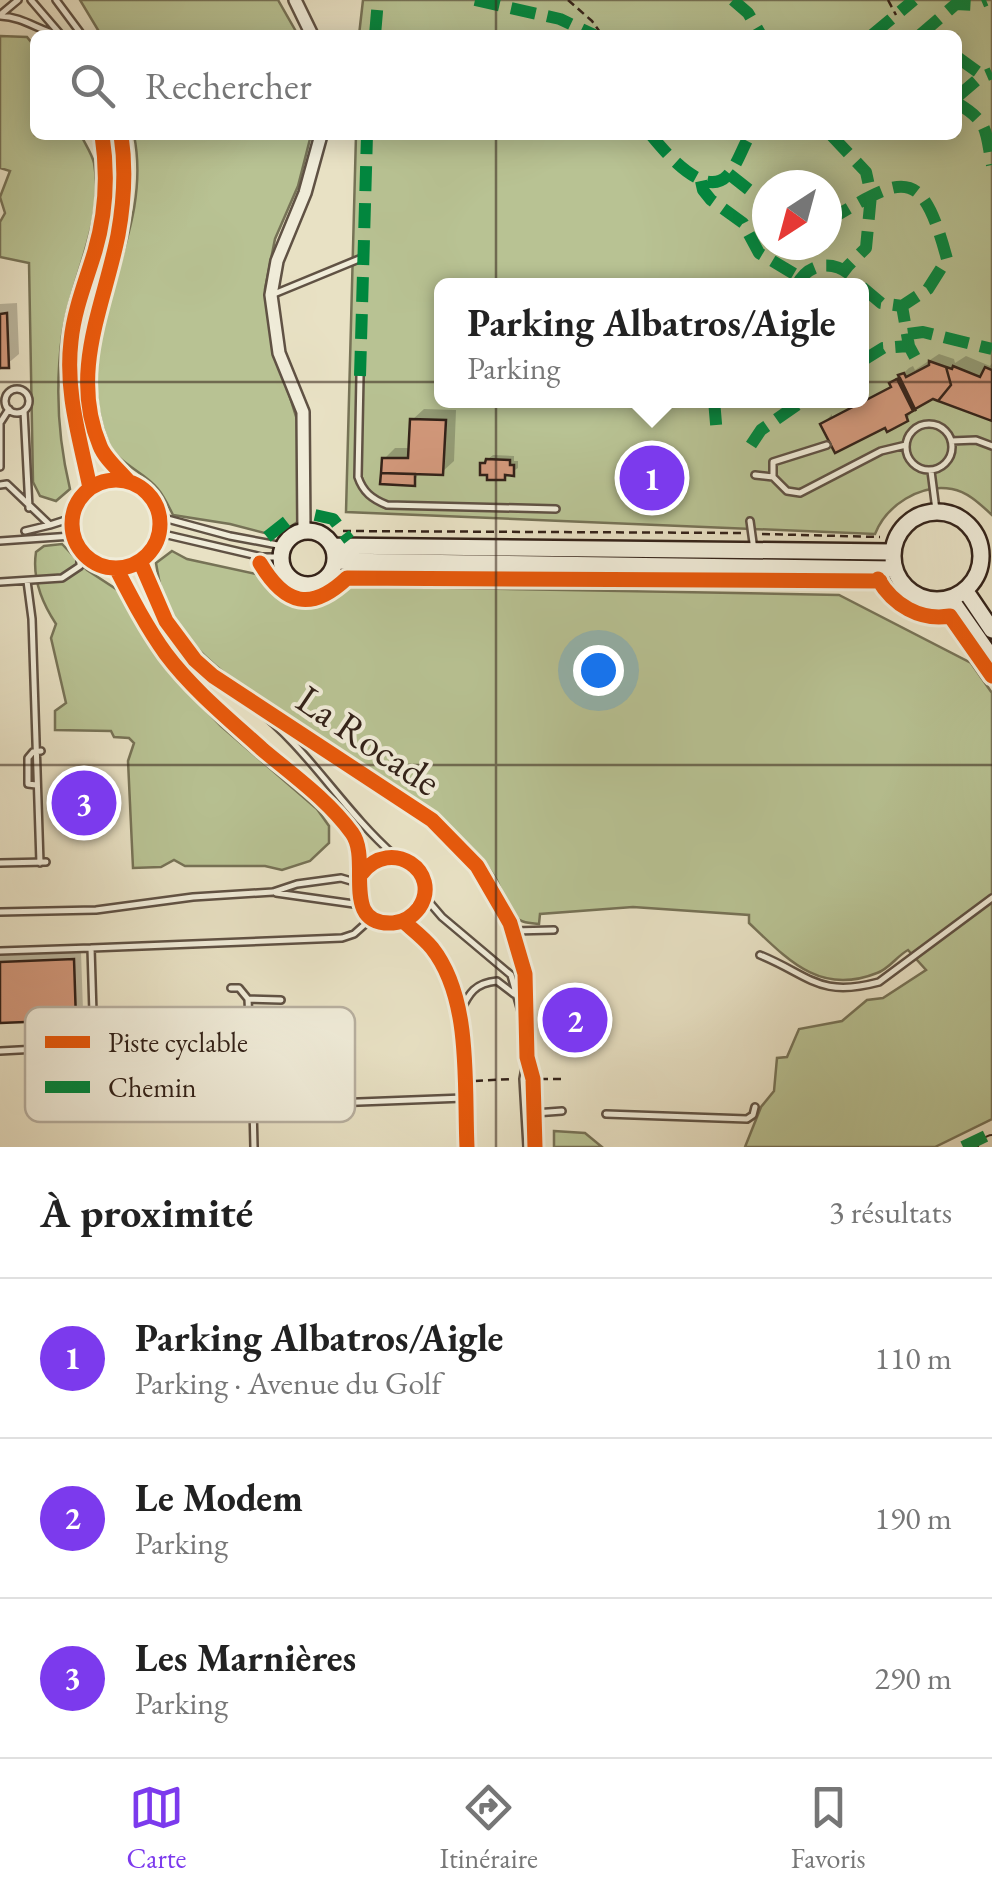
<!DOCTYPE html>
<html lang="fr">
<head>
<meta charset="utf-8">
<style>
  :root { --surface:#fff; --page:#f6f6f6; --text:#222; --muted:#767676; --line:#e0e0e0; --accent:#7c3aed }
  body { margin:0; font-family:"EB Garamond",serif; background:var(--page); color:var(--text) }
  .compass { position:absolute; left:752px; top:170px; width:90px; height:90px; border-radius:50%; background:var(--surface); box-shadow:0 5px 25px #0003; rotate:216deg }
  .you { position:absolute; left:598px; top:670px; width:35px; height:35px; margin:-25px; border:8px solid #fff; border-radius:50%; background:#1a73e8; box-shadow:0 0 0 15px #1a73e833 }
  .badge { display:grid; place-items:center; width:65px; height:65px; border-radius:50%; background:var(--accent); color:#fff; font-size:32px; font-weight:700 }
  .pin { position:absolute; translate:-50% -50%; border:5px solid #fff; box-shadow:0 2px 10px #0006 }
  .popup { position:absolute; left:434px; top:278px; width:435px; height:130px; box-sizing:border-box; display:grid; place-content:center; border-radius:15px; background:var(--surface); filter:drop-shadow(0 2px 8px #0005); font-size:32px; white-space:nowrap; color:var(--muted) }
  .popup b { font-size:38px; color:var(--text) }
  .popup::after { content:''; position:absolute; left:50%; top:100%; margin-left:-20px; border:20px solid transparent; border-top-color:var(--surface) }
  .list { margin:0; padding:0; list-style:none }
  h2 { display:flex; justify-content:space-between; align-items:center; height:130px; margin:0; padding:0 40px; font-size:42px }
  h2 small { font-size:32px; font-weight:400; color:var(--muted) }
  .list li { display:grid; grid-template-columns:65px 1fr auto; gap:30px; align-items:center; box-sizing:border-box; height:160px; padding:0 40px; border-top:2px solid var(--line) }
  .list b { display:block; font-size:38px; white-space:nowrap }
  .list p { margin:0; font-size:32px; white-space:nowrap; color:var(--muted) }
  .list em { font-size:32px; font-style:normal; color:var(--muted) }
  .icon { flex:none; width:55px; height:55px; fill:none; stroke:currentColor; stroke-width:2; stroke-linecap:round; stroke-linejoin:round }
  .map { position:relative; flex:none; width:992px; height:1147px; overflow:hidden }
  .search { position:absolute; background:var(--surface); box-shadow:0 5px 25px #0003; left:30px; right:30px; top:30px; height:110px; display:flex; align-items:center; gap:25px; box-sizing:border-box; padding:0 35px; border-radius:15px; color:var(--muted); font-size:38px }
  .sheet { height:610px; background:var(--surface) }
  nav { display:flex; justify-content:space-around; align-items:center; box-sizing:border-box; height:140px; border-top:2px solid var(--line); background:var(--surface); font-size:28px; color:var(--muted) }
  nav a { display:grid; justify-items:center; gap:5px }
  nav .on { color:var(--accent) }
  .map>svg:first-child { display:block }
  .green { fill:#b8c293; stroke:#767256; stroke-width:2.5; fill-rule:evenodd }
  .shadow { fill:#0003 }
  .building { fill:#d2987b; stroke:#332219; stroke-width:2.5 }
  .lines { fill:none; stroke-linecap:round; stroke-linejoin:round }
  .lane-casing { stroke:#605244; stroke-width:10 }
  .street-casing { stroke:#605244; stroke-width:16 }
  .secondary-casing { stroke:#332219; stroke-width:20 }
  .primary-casing { stroke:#332219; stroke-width:22 }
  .path { stroke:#332219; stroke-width:2.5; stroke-dasharray:8 5; stroke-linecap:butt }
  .lane { stroke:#f0ecd9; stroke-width:5 }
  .street { stroke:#f0ecd9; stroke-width:11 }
  .secondary { stroke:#f0ecd9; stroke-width:15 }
  .primary { stroke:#e8e1c4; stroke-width:18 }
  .quiet { stroke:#00873e; stroke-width:12; stroke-dasharray:25 12; stroke-linecap:butt }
  .cycleway-casing { stroke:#f0ecd9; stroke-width:21 }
  .cycleway { stroke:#e8590c; stroke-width:15 }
  .grid { fill:none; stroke:#332219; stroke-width:2.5; stroke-opacity:0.55 }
  .labels { text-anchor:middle; stroke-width:8; stroke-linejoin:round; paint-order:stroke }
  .street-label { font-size:40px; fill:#332219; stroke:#f0ecd9 }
  .key { fill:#f0ecd9; stroke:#b7af9f; stroke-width:2.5 }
  .key-label { font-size:28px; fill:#332219 }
</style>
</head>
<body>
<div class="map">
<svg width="992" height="1147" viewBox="0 0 992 1147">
  <rect width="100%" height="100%" fill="#e8e1c4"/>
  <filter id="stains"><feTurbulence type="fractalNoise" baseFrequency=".002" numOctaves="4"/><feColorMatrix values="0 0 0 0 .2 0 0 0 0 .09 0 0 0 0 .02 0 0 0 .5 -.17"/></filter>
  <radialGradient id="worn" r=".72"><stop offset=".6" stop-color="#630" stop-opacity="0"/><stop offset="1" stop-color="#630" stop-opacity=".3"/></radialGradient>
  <!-- green -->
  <path class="green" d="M80 0H278L298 35H101Z
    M363 0H992V515C980 504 968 492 952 489 920 483 886 506 875 534L346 512 356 135H957V35H359ZM767 185H827V245H767ZM442 286H862V400H442Z
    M0 36 27 37 35 47V135H81C85 144 92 154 94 163 105 223 70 278 62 336 55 388 58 439 70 489L56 501 40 496 33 482 29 263 0 257V222L5 213 0 197 10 171 0 168Z
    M134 135H311L298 186 275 239 265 289 272 340 300 429 299 521 276 536 230 524 173 515C169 507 164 496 158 489 144 471 117 464 108 442 64 330 156 245 134 135Z
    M62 544 87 570 119 591 171 674 221 726 317 809 329 826V843L310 861 282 870 265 866H185L174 860 161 867 133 868 128 761 134 743 129 738 114 737 111 731 55 730V711L66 703 51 638 56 624C42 603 32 578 36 552L44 546Z
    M172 551 187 559 265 576 287 601 305 606 322 604 349 586 839 595 971 663 992 693V1119L935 1147H745L761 1107 774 1091 777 1058 787 1057 799 1029 842 1021 867 1000 883 998 926 970 908 950C897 956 889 969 877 973 820 996 788 960 749 923V915L633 907 540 914 539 924C528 923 519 923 512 913 504 904 502 889 496 879 476 846 443 822 414 799 348 747 210 686 171 614 162 598 159 581 156 563Z
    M554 1131 585 1133 602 1147H554Z"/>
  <!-- shadow -->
  <path class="shadow" d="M0 301V304L17 303 19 354 0 370Z
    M939 354 954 359 955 363 966 356 990 366 992 363V417L948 391 917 405 907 419 886 424H823L832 414V420L903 384 901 379 862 399 893 383 909 368 913 366 915 370Z
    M424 409 456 410 454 461 442 472H419L414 483 384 459 395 448H411L412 420Z
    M493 455 514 456V461H518V468L504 477 482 464Z
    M81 952 83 1010 75 1018 0 1021V955Z"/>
  <!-- building -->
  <path class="building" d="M7 313 9 368H0V314Z
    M929 361 946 367 951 385 938 401 933 399 915 409 898 375 904 373 906 377 929 365Z
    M953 366 980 377 985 367 992 370V421L938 401 951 385 946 367 952 369Z
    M900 378 915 409 916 411 897 379Z
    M897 379 913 411 906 415 908 421 887 432 885 428 835 453 820 424 891 387 889 383Z
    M410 419 446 420 443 475 381 473 382 458H408Z
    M486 459 510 460V465H514V476L505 475V480H487V475H480V463H485Z
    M381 473 415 474V486L380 484Z
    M74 959 76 1020 0 1023V962Z"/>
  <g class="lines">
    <defs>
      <path id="lane" d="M31 0 61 35
        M56 0 82 35
        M0 15 18 0
        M0 16C24 17 37 30 59 35
        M121 135C126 168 124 202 118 235 104 306 69 372 100 446 105 459 120 471 129 482
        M274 294 364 257
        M360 376 358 477C363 492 372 499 387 505L556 509
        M5 401a12 12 0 1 1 24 0a12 12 0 1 1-24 0Z
        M24 411 29 508
        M906 447a23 23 0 1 1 46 0a23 23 0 1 1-46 0Z
        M951 441 976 440 992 446
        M827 445 773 462V477L787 491 800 493 881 451 906 445
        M0 467V423L9 409
        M931 471 936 510
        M755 475 773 477
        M72 524a44 44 0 1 1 88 0a44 44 0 1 1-88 0Z
        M0 485 7 484 50 525 72 518
        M90 488C80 438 65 393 71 341 74 310 86 281 95 251 106 213 108 174 102 135
        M160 517 230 536 283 546
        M750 521 754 550
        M25 531 50 525
        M159 533 262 557H281
        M0 541 72 536
        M140 561 166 621 195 660 213 676 432 820 477 866 510 923 525 974 527 1057 523 1079 527 1147
        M116 568C131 597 147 628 166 654 193 690 230 720 263 750 294 776 328 800 352 833 372 860 339 926 393 923 404 922 413 916 419 908 443 872 391 836 362 873
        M27 581 32 619 40 863
        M0 582 62 578 80 566V553
        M250 704C307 746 341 808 394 855
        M36 785 28 784V758L33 752 41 751
        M0 863 46 862
        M276 893 361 905
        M424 896 442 917 511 975 522 1015
        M0 912 96 910 193 897 273 892 297 884 341 878 358 883
        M403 921C412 929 424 938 432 948 472 999 464 1084 467 1147
        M513 931 554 930
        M91 948 342 938 354 934 373 917
        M0 951 91 948 94 1046 0 1051
        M760 955C811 976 819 998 879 982L992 898
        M231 988H239L248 999
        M281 1000 248 999 253 1106 464 1098
        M460 1012C469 993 475 983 497 981L514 994
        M528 1061 533 1079 535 1147
        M253 1106 254 1147
        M535 1113 562 1111
        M606 1114 747 1119 753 1115 755 1107"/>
      <path id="street" d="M295 0 312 35
        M304 531 303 412 279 353 271 295 277 261 305 193 321 135"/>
      <path id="secondary" d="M893 556a44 44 0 1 1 88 0a44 44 0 1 1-88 0Z
        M281 558a27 27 0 1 1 54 0a27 27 0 1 1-54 0Z
        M333 546 892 552
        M336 561 894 569
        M965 590 992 630
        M950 598 992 658"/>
      <path id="primary" d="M988 1147 992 1145"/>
    </defs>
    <!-- lane casing -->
    <use href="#lane" class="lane-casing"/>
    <!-- street casing -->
    <use href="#street" class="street-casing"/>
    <!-- secondary casing -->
    <use href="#secondary" class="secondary-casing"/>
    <!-- primary casing -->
    <use href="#primary" class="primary-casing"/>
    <!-- path -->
    <path class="path" d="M568 0 592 21 602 35
      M888 0 896 15
      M343 531 744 533
      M762 534 880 537
      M540 1079H563
      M475 1081 512 1079"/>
    <!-- lane -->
    <use href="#lane" class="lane"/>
    <!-- street -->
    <use href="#street" class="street"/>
    <!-- secondary -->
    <use href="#secondary" class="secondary"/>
    <!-- primary -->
    <use href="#primary" class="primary"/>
    <!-- quiet -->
    <path class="quiet" d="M475 0 560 19 594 35
      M733 0 748 13 761 35
      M375 35 378 0
      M872 35 914 0
      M920 35 956 4 974 5 986 0
      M957 57 978 72V79
      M957 97 978 79 992 73
      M957 103C990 123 985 131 992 165
      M651 135C664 151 704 199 727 176 737 166 742 148 750 135
      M831 135 866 172 871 195 866 248 845 269
      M729 174 767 204
      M701 181 703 190 711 200 743 223 759 253 801 278
      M827 221C904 176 921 163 947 259L928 289 902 306
      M797 285C809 261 836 260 854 278
      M862 287 881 303 902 306 909 346 917 361
      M908 334 923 332 992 349
      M862 361 883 348 909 346
      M360 376 367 135
      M714 400 717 435
      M751 445 761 430 804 400
      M315 515 333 519 349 540
      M267 537 296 514
      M963 1147 992 1133"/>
    <defs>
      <path id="cycleway" d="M121 135C126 168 124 202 118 235 104 306 69 372 100 446 105 459 120 471 129 482
        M72 524a44 44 0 1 1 88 0a44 44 0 1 1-88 0Z
        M90 488C80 438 65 393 71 341 74 310 86 281 95 251 106 213 108 174 102 135
        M140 561 166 621 195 660 213 676 432 820 477 866 510 923 525 974 527 1057 533 1079 535 1147
        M260 563C285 605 311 612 347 578L880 581
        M116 568C131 597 147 628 166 654 193 690 230 720 263 750 294 776 328 800 352 833 372 860 339 926 393 923 404 922 413 916 419 908 443 872 391 836 362 873
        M878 579C893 605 920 621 950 616L992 676
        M403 921C412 929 424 938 432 948 472 999 464 1084 467 1147"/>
    </defs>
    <!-- cycleway casing -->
    <use href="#cycleway" class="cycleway-casing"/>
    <!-- cycleway -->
    <use href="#cycleway" class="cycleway"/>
  </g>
  <!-- grid -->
  <path class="grid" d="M496 0V35M496 135V1147M0 382H992M0 765H992"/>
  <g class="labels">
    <!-- street labels -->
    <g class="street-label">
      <text transform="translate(369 740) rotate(34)" y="14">La Rocade</text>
    </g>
  </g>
  <!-- legend -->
  <rect x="25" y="1007" width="330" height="115" rx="15" class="key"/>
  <rect x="45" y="1036" width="45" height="12" fill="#e8590c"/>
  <rect x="45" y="1081" width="45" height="12" fill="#00873e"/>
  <g class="key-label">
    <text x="108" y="1052">Piste cyclable</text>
    <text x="108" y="1097">Chemin</text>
  </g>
  <rect width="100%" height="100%" filter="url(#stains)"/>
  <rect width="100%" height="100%" fill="url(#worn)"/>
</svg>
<svg class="compass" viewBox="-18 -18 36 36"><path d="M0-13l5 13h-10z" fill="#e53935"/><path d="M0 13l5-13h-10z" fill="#767676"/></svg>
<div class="you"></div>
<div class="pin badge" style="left:652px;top:478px">1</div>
<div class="popup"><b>Parking Albatros/Aigle</b>Parking</div>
<div class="pin badge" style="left:575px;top:1020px">2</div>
<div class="pin badge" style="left:84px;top:803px">3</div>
<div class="search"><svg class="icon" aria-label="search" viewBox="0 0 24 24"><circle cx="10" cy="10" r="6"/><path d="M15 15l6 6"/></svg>Rechercher</div>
</div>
<section class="sheet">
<h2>À proximité<small>3 résultats</small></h2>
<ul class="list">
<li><span class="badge">1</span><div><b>Parking Albatros/Aigle</b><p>Parking · Avenue du Golf</p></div><em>110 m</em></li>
<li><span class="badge">2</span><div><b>Le Modem</b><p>Parking</p></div><em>190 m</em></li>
<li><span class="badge">3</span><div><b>Les Marnières</b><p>Parking</p></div><em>290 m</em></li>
</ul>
</section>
<nav>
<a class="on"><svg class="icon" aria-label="map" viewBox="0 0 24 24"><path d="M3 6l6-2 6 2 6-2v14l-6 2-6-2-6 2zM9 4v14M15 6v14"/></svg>Carte</a>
<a><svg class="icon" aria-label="directions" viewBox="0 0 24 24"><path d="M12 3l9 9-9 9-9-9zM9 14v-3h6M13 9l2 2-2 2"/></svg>Itinéraire</a>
<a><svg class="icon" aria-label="saved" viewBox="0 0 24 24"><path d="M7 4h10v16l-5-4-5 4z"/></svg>Favoris</a>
</nav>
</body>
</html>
